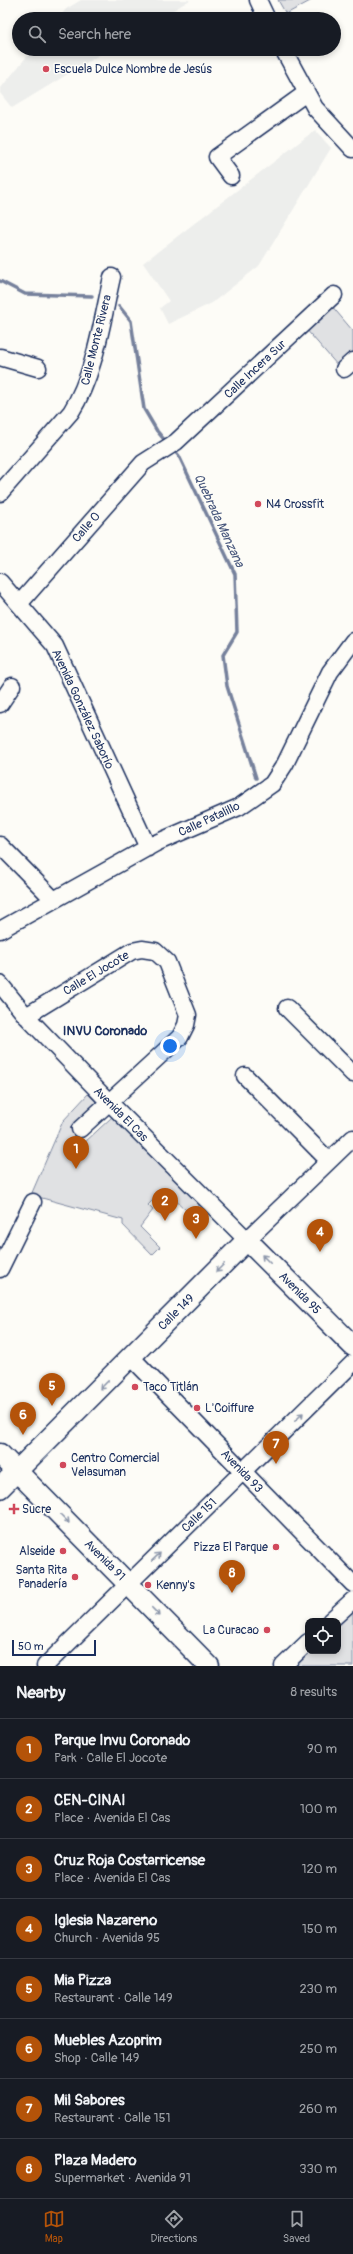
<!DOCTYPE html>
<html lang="en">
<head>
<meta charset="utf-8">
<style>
  :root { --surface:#171b24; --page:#20242c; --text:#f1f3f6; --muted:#9ea1a6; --line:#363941; --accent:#b45309 }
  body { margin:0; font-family:Pangolin,sans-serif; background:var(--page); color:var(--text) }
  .controls { position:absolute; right:12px; bottom:12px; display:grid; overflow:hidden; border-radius:8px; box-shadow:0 2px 6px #0003 }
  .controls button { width:36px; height:36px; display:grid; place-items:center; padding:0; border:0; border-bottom:1px solid var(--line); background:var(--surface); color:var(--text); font:20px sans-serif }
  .scale { position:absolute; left:12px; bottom:10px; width:84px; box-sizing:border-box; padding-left:4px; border:2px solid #1b2f5e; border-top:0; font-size:11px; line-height:14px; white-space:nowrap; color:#1b2f5e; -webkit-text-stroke:3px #fdfcf7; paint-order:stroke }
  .you { position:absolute; left:170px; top:1046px; width:14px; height:14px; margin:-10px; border:3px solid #fff; border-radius:50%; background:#1a73e8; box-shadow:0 0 0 6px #1a73e833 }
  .badge { display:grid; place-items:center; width:26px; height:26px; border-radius:50%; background:var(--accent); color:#fff; font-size:13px; font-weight:700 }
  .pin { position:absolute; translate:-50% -33px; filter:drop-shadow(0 1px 2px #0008) }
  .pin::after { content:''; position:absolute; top:21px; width:14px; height:12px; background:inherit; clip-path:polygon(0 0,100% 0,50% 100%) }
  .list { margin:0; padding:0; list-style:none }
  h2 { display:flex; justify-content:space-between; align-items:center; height:52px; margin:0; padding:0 16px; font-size:17px }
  h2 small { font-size:13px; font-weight:400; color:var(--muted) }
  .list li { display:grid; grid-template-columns:26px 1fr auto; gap:12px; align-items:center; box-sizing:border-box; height:60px; padding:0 16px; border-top:1px solid var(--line) }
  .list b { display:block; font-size:15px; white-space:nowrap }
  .list p { margin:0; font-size:13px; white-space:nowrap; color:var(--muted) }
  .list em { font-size:13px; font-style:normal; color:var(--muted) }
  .icon { flex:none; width:22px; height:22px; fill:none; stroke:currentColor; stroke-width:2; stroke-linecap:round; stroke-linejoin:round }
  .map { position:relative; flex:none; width:353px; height:1666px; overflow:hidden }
  .search { position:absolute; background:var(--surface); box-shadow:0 2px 6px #0003; left:12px; right:12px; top:12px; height:44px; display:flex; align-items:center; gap:10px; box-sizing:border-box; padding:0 14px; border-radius:22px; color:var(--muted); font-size:15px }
  .sheet { height:532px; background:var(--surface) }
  nav { display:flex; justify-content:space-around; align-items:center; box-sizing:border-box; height:56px; border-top:1px solid var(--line); background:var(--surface); font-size:11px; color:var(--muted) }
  nav a { display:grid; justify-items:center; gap:2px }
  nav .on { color:var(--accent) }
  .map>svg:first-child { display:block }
  .built { fill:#edeeec }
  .green { fill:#e0e1e3; stroke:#7e88a0 }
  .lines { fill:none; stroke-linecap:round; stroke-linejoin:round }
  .stream { stroke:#76819c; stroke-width:3.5 }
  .minor-casing { stroke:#1b2f5e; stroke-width:19 }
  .major-casing { stroke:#1b2f5e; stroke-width:23 }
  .minor { stroke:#fdfcf7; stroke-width:16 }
  .major { stroke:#fdfcf7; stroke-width:20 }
  .oneway { stroke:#8c96aa }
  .poi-dot { fill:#d1495b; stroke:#fdfcf7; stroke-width:1.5 }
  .labels { text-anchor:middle; stroke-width:3; stroke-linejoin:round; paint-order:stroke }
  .poi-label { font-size:12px; fill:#1b2f5e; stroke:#fdfcf7; text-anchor:start }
  .street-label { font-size:12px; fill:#1b2f5e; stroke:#fdfcf7 }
  .water-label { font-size:13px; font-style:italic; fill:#49587d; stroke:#fdfcf7 }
  .neighbourhood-label { font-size:13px; font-weight:bold; fill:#1b2f5e; stroke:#fdfcf7 }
</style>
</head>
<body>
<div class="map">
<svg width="353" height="1666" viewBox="0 0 353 1666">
  <rect width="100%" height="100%" fill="#fdfcf7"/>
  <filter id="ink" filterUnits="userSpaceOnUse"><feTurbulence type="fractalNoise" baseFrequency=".025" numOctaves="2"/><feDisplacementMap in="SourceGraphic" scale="8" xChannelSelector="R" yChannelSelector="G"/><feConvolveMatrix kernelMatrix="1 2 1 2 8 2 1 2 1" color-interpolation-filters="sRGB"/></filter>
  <g filter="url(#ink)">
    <!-- built -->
    <path class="built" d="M81 0H190L159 19H58L66 9Z
      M33 49H109L12 108 0 93V89Z
      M315 130 331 148 259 266 212 303 168 324 160 308 169 301 143 263Z"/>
    <!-- green -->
    <path class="green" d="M278 0H312L286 14Z
      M331 305 353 331V352L338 366 305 328Z
      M88 1094 96 1102 70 1128 84 1143 112 1117 200 1204 191 1215 164 1189 148 1205 153 1210 140 1227 160 1247 152 1255 123 1225V1220L31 1195 63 1121Z
      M353 1604V1666H290L308 1651H338V1621Z"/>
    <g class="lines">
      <!-- stream -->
      <path class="stream" d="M0 281 25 294 92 296
        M119 306 131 321 144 409 157 431 167 443
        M173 449 179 456 235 574 237 632 223 655 227 686 256 778"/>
      <defs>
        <path id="minor" d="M258 0 267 19
          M283 49 315 108 353 149
          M231 176 217 157 306 93
          M0 357 38 368
          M344 369 353 361
          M0 493 71 412C95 374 102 321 112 277
          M0 582 55 646 148 848
          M19 604 143 463 176 442 334 295
          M0 704 12 686
          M0 845 54 900
          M0 930 156 843 239 807 272 784 285 764 330 672 353 641
          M0 984 26 1016 108 1101 247 1240 353 1138
          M287 1008 353 1074
          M26 1016 132 951 142 949 155 951 167 962 188 1015 186 1025 180 1037 80 1129
          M245 1076 329 1161
          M0 1269 33 1202
          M131 1357 353 1584
          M330 1621 353 1600
          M45 1666 353 1363
          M283 1666 308 1642"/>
        <path id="major" d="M0 1454 209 1666
          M0 1488 247 1240 353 1346"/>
      </defs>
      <!-- minor casing -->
      <use href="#minor" class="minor-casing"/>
      <!-- major casing -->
      <use href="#major" class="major-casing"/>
      <!-- minor -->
      <use href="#minor" class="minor"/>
      <!-- major -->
      <use href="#major" class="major"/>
    </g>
    <!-- one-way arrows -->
    <defs><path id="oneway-shaft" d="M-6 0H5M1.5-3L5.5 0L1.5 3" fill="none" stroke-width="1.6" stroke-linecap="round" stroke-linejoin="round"/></defs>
    <g class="oneway">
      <use href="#oneway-shaft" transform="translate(266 1259) rotate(-135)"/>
      <use href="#oneway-shaft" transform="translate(220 1268) rotate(135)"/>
      <use href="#oneway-shaft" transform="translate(104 1385) rotate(135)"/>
      <use href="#oneway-shaft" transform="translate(299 1417) rotate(-45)"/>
      <use href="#oneway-shaft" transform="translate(65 1519) rotate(45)"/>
      <use href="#oneway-shaft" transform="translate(156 1557) rotate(-44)"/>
      <use href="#oneway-shaft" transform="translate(156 1612) rotate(46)"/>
    </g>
  </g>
  <!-- markers -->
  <g class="poi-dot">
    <circle cx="46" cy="69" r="4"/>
    <circle cx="258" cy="504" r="4"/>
    <circle cx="135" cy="1387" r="4"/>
    <circle cx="197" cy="1408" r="4"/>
    <circle cx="63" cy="1465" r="4"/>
    <path d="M12 1503h4v4h4v4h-4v4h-4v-4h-4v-4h4z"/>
    <circle cx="276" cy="1547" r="4"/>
    <circle cx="63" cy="1551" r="4"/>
    <circle cx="75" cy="1577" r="4"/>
    <circle cx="148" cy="1585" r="4"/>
    <circle cx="267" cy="1630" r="4"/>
  </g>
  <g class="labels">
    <!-- poi labels -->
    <g class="poi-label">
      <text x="54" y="73">Escuela Dulce Nombre de Jesús</text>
      <text x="266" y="508">N4 Crossfit</text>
      <text x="143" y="1391">Taco Titlán</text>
      <text x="205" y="1412">L'Coiffure</text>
      <text x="71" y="1462">Centro Comercial<tspan x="71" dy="14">Velasuman</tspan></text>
      <text x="22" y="1513">Sucre</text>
      <text x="268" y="1551" text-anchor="end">Pizza El Parque</text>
      <text x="55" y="1555" text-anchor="end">Alseide</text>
      <text x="67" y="1574" text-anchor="end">Santa Rita<tspan x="67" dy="14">Panadería</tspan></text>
      <text x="156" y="1589">Kenny's</text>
      <text x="259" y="1634" text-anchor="end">La Curacao</text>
    </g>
    <!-- street labels -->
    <g class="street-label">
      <text transform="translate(96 340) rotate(-76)" y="4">Calle Monte Rivera</text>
      <text transform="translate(255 369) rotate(-43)" y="4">Calle Incera Sur</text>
      <text transform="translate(86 527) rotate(-49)" y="4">Calle 0</text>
      <text transform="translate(83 709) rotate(65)" y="4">Avenida González Saborío</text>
      <text transform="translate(209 819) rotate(-25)" y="4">Calle Patalillo</text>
      <text transform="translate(96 973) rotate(-31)" y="4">Calle El Jocote</text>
      <text transform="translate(121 1114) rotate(45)" y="4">Avenida El Cas</text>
      <text transform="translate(300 1293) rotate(45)" y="4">Avenida 95</text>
      <text transform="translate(176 1312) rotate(-45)" y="4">Calle 149</text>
      <text transform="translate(242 1471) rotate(46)" y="4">Avenida 93</text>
      <text transform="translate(199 1515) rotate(-44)" y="4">Calle 151</text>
      <text transform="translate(105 1560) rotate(45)" y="4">Avenida 91</text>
    </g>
    <!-- water labels -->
    <g class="water-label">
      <text transform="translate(220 520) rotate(65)" y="5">Quebrada Manzana</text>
    </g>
    <!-- neighbourhood labels -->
    <g class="neighbourhood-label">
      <text x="105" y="1035">INVU Coronado</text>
    </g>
  </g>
</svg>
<div class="controls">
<button><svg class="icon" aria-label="locate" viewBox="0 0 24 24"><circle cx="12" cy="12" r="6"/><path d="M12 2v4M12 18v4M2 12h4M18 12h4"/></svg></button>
</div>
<div class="scale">50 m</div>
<div class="you"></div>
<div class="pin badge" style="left:76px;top:1169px">1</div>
<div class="pin badge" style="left:165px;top:1221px">2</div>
<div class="pin badge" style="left:196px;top:1239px">3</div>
<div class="pin badge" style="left:320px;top:1252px">4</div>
<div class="pin badge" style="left:52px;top:1406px">5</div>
<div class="pin badge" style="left:23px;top:1435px">6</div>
<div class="pin badge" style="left:276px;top:1464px">7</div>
<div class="pin badge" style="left:232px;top:1593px">8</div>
<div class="search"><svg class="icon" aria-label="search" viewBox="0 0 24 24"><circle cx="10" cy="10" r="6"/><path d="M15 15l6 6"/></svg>Search here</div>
</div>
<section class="sheet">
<h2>Nearby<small>8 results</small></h2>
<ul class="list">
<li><span class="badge">1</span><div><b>Parque Invu Coronado</b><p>Park · Calle El Jocote</p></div><em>90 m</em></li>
<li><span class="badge">2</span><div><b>CEN-CINAI</b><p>Place · Avenida El Cas</p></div><em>100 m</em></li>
<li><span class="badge">3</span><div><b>Cruz Roja Costarricense</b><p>Place · Avenida El Cas</p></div><em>120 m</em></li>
<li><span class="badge">4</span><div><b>Iglesia Nazareno</b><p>Church · Avenida 95</p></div><em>150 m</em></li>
<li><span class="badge">5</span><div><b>Mia Pizza</b><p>Restaurant · Calle 149</p></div><em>230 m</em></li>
<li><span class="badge">6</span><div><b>Muebles Azoprim</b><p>Shop · Calle 149</p></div><em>250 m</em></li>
<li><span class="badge">7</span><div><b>Mil Sabores</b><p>Restaurant · Calle 151</p></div><em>260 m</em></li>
<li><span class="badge">8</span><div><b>Plaza Madero</b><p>Supermarket · Avenida 91</p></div><em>330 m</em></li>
</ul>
</section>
<nav>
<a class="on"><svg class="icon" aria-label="map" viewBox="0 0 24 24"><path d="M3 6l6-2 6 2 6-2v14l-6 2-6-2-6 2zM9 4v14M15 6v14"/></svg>Map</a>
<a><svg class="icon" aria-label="directions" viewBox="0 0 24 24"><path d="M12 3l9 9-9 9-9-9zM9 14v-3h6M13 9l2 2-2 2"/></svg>Directions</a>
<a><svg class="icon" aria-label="saved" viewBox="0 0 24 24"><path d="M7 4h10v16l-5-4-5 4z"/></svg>Saved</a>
</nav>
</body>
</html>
